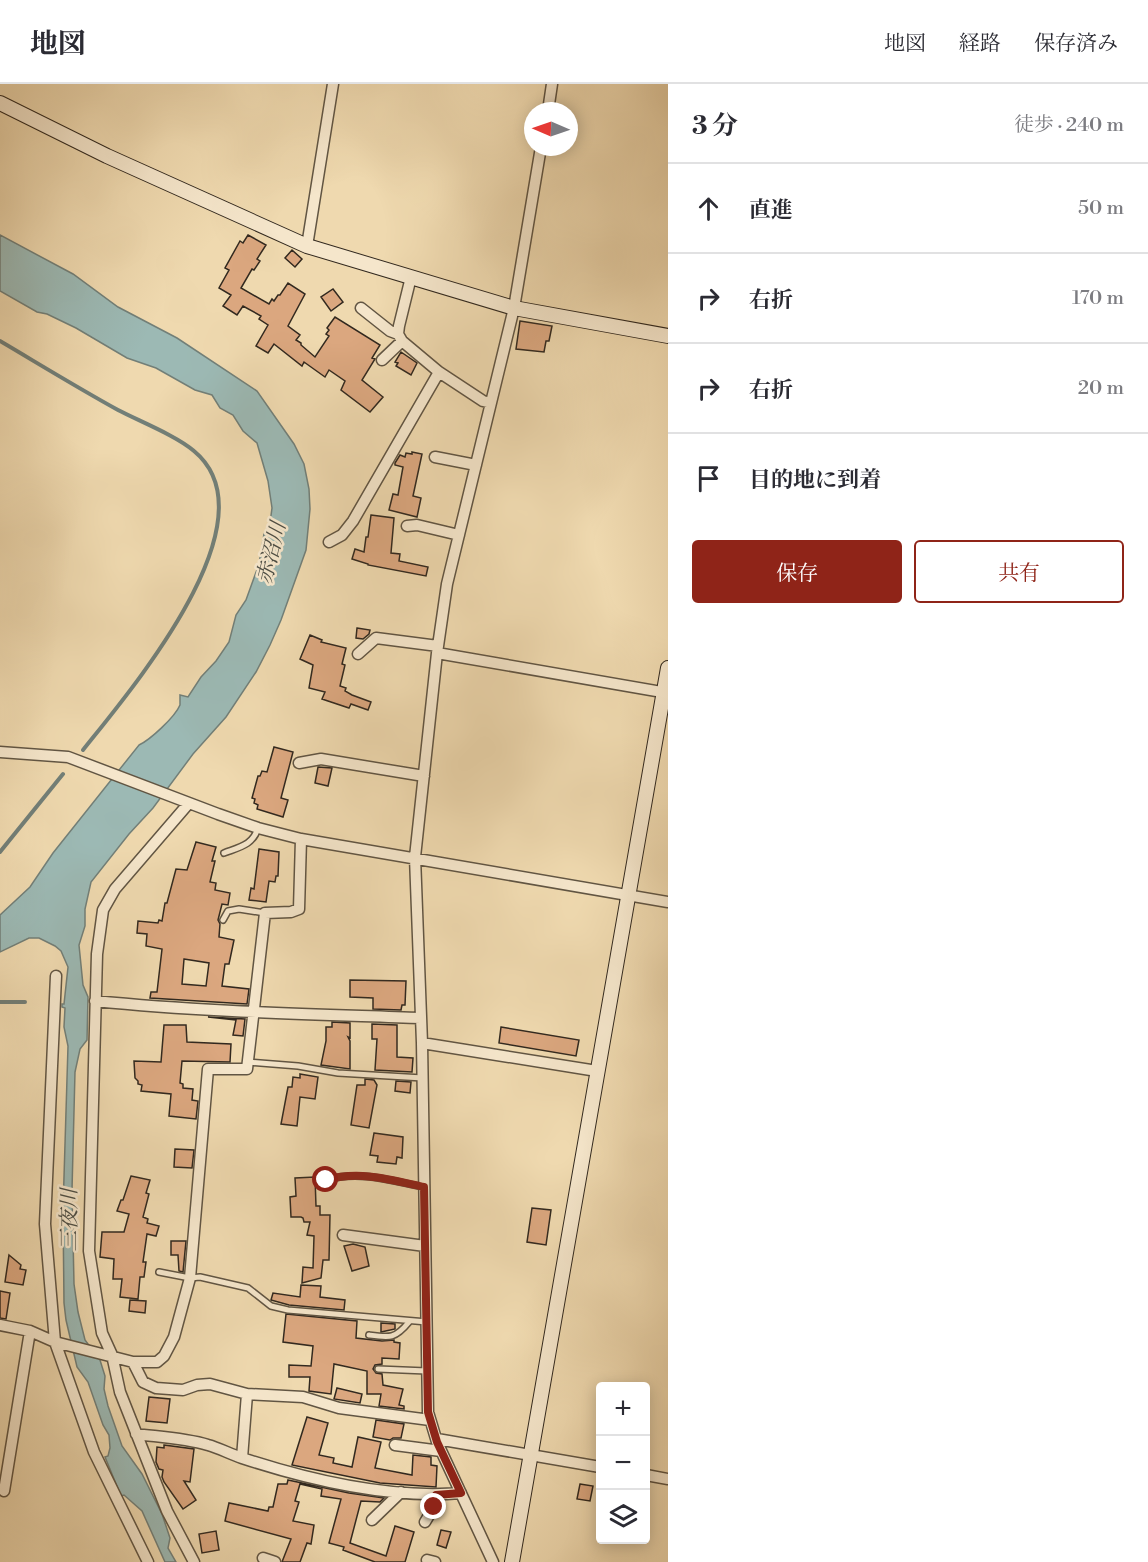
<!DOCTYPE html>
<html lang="ja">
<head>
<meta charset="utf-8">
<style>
  :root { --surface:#fff; --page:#f7f7f7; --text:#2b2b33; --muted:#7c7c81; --line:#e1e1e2; --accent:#8f2418 }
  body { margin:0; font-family:"Libre Bodoni","Noto Serif JP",serif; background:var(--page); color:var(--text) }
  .controls { position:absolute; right:18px; bottom:18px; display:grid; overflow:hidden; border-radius:6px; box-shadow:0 3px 15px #0003 }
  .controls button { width:54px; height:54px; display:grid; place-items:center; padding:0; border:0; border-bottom:2px solid var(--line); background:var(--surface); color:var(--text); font:30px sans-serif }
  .compass { position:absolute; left:524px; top:18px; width:54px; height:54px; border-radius:50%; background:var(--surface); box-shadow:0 3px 15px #0003; rotate:272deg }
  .stop { position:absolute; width:18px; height:18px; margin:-14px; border:4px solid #8f2418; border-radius:50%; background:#fff }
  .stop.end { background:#8f2418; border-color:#fff; box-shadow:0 2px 6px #0008 }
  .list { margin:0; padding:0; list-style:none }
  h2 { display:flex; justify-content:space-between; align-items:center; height:78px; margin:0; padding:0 24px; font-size:26px }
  h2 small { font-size:20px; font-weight:400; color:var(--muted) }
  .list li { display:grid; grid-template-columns:39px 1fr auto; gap:18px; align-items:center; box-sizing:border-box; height:90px; padding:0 24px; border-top:2px solid var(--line) }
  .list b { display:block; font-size:22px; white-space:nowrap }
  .list em { font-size:20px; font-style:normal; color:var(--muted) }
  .actions { display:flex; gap:12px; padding:18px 24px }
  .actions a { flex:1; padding:14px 0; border:2px solid var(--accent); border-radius:6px; text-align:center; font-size:21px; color:var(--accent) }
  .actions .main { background:var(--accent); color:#fff }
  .icon { flex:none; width:33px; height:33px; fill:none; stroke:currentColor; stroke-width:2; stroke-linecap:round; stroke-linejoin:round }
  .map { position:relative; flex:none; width:668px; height:1478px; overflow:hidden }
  header { display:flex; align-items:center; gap:36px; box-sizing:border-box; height:84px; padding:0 30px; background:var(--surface); border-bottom:2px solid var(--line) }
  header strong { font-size:28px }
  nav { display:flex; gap:33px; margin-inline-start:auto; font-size:21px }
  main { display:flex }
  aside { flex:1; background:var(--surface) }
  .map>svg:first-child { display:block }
  .water { fill:#9cb9b4; stroke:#727f78; stroke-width:1.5 }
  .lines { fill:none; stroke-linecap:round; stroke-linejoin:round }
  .stream { stroke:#727f78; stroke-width:4 }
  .building { fill:#dba77f; stroke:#32291f; stroke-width:1.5; fill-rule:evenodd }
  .lane-casing { stroke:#615543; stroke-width:8 }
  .street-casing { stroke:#615543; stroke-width:13 }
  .secondary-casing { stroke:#32291f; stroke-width:16 }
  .lane { stroke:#f5e6cb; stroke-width:5 }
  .street { stroke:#f5e6cb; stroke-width:10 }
  .secondary { stroke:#f5e6cb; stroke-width:14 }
  .route { stroke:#8f2418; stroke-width:8 }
  .labels { text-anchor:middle; stroke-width:5; stroke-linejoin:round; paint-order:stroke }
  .water-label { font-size:21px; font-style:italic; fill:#4c4d44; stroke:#f5e6cb }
</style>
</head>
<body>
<header>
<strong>地図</strong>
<nav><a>地図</a><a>経路</a><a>保存済み</a></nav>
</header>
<main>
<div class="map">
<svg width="668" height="1478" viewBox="0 0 668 1478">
  <rect width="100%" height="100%" fill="#efd9af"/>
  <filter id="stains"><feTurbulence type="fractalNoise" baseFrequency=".00333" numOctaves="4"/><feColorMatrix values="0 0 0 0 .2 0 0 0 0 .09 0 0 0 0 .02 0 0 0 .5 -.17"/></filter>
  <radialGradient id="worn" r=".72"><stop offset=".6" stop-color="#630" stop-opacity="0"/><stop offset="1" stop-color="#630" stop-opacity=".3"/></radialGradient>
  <!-- water -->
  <path class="water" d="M0 151 73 190 118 223 177 254 257 307 294 360 304 380 309 405 310 425 306 466 281 536 270 561 256 588 226 633 193 670 153 724 129 750 91 798 85 825V842L79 861 83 901 88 913 87 956 80 965 75 988 72 1106 74 1200 78 1228 85 1256 100 1276 105 1292 104 1305 108 1322 122 1362 142 1390 162 1430 170 1454 168 1464 176 1478H165L142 1427 124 1411 121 1412 105 1373 108 1372 110 1364 109 1351 103 1341 88 1298 77 1283 66 1236 64 1219 63 1126 68 962 64 943 65 924 62 923V920H64L68 883 61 867 55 862 39 854H29L0 868V831L30 803 53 769 139 661C150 656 175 633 180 621 180 619 180 613 180 611L188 613 201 593 216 577 229 558 236 531 246 516 259 480 264 450 270 439 272 424 268 397 257 359 243 347 233 331 220 324 212 311 195 306 156 284 127 274 76 244 47 230 37 228 0 207Z"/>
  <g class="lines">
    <!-- stream -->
    <path class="stream" d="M0 257C39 280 78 304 118 326 139 337 177 352 194 367 277 436 129 608 83 666
      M0 768 63 690
      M0 918H25"/>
  </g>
  <!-- building -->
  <path class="building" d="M248 151 266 161 257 175 260 177 254 186 252 185 241 204 269 220 272 215 274 217 278 211H280L288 199 305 210 288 242 300 251 296 256 301 259V261L315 273 329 252 326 250 329 246 327 244 335 233 380 261 372 274 375 275 362 296 383 313 370 328 341 306 345 297 329 286 325 293 304 278 302 282 274 260 268 269 256 262 268 241 259 235 261 232 243 222 237 231 223 222 231 211 219 204 229 186 225 184 240 157 243 159Z
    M292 166 302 175 295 183 285 174Z
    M333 205 343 218 331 227 321 213Z
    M520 237 552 242 549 257H546L544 268 516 265Z
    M401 268 417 279 411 291 396 282 398 279 395 278Z
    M412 368 422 370 413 412 421 414 417 433 389 426 393 410 398 411 403 383 395 381V379L400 371 405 373 406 369 412 370Z
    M371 431 394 434 391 469 400 470 399 477 428 483 426 492 368 481V480L352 475 355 465 364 468 366 453H368Z
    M357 544 370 546 369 550 363 555 356 554Z
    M310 551 322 556 321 558 346 564 342 580 345 581 340 602 346 604 345 607 352 611 371 618 368 626 351 620 349 624 322 615 325 608 309 604 313 581 300 575Z
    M274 663 293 668 281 714 288 716 283 733 257 725 258 721 254 719 255 715 252 714 258 692H260L262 687 267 688Z
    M318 683 332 684 328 702 315 699Z
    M196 758 216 763 212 777H215L210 798 216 799 215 806 230 809 228 821 222 820 218 836 220 840 219 853 234 856 229 880H225L222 902 249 905 247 920 150 914 151 908H157L162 865 146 862 147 850 137 849 138 837 158 839 159 836 162 837 165 819H167L176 785 187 786ZM184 875 209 879 206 902 182 900Z
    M259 765 279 768 278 792H276L275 798 269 797 266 818 249 816 251 804 254 805Z
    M350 896 406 897 405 921H402L401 926 373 925V914L350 913Z
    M208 933 245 935 243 952 233 951 236 936Z
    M332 938 350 939V954L348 953 350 957V985L321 981 326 957V943H332Z
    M372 940 397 941V973L413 974 412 988 375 986 377 955H372Z
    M164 941H186L187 958 231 960 230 978 182 977 180 999 183 1000V1004L193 1005 192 1016 198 1017 196 1035 169 1032 171 1010 141 1007 142 1001 138 1000V997L135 994 134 977 161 978Z
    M501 943 579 956 576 972 499 959Z
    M300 990 318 993 315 1015 300 1013 297 1042 281 1040 288 1003H292L293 993 300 994Z
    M365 995 374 996 377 1001 369 1044 351 1041 357 1001H365Z
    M396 997 411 998 410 1009 395 1007Z
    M374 1049 403 1053 402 1074 397 1073 396 1080 377 1078 378 1072 370 1071Z
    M175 1065 194 1066 192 1084 174 1083Z
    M131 1092 150 1096 146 1109 149 1110 143 1133 148 1135 147 1139 159 1142 156 1152 147 1150 143 1178H146L144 1193H140L138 1215 120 1213 122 1195H113L114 1175 100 1173 102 1148H124L129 1130 117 1127 121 1116H123Z
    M315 1093 316 1122H320V1131H330L329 1176H323L321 1194 302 1199 303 1183 313 1184 314 1152 307 1151 310 1138H304L303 1134 301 1133H291L290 1113 296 1112 295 1094Z
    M532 1124 551 1126 546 1161 527 1158Z
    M171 1157H186L183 1188 179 1187 178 1171H171Z
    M353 1160 365 1163 369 1182 352 1187 344 1162Z
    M9 1171 21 1181 20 1185 26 1186 23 1201 5 1198Z
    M301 1201 321 1202 320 1213 345 1216 344 1226 289 1221 271 1216 273 1209 300 1213Z
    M0 1207 10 1209 6 1235 0 1234Z
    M130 1216 146 1217 145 1229 129 1227Z
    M286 1230 357 1237 356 1254 382 1257 394 1256V1258L400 1259 399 1275 382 1274V1280L375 1281 373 1285 376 1289 382 1290 383 1301 403 1305 399 1321 404 1322V1325L379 1322 381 1310H367V1287L334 1280 331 1310 309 1307 310 1293H289V1281L311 1282 313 1262 283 1258Z
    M381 1239 395 1240V1245L381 1248Z
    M337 1304 362 1310 360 1319 334 1315Z
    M149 1313 170 1315 167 1339 146 1337Z
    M307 1333 328 1339 319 1371 334 1374 333 1379 352 1383 358 1353 381 1358 375 1384 412 1391 413 1371 431 1373V1381L437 1382 436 1403 380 1399 292 1381Z
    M376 1336 404 1340 401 1354H393L390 1356 373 1353Z
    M164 1361 194 1365 190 1398 184 1397 196 1416 183 1425 164 1398 162 1393 163 1386 159 1385 156 1378 157 1363 164 1364Z
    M288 1396 349 1409 384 1414 380 1418 361 1417 350 1459 386 1472 395 1442 414 1448 405 1478H375L343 1466 344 1463 329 1459 341 1415 321 1412 322 1405 300 1400 295 1417 299 1418 293 1437 314 1441 311 1460 307 1459 300 1478H282L291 1455 225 1437 229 1419 268 1427 269 1423H273L278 1400H287Z
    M580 1400 593 1402 590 1417 577 1415Z
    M441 1446 451 1448 446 1464 437 1461Z
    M216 1447 219 1466 202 1469 199 1450Z"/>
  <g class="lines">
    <defs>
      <path id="lane" d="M224 769C240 763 253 761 258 744
        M223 836 228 827 239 825 265 829
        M248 978 298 982 338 989 423 994
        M326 1096C359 1086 392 1097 424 1103
        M159 1188 190 1194 200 1193 248 1204 271 1222 288 1226 427 1238
        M369 1251C390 1254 395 1255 409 1238
        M378 1285 427 1287"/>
      <path id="street" d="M548 27 552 0
        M307 162 333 0
        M411 193 399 242 398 250 402 257 439 288 483 317 491 319
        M361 224 390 247 398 250
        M382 276 402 257
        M435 373 476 381
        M407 442 417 441 459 451
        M329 458 342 451 353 437 439 288
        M437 569 668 609
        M358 570 376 554 438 562
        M0 668 68 673 218 730 258 744 301 755 668 818
        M299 679 321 675 424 692
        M189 719 115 805 103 826 97 870 89 1167 102 1249 112 1271 120 1308 167 1427 194 1478
        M56 892 45 1140 55 1258 94 1368 148 1478
        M95 917C203 928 312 930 421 934
        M422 959 597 987
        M343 1151 425 1162
        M0 1241 30 1247 55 1258 133 1278H157L164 1272 174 1253 190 1194 208 985H247L265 829 291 828 299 825 301 755
        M133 1278 143 1298 156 1304 183 1306 197 1301 210 1300 247 1310 303 1313 339 1324 430 1336
        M136 1350C160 1353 185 1354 208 1361 219 1364 230 1370 242 1374 309 1396 391 1415 461 1409
        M437 1355 600 1383
        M395 1361 441 1367
        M242 1374 247 1310
        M646 1391 668 1395
        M4 1407 30 1247
        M372 1436 401 1408
        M425 1438 434 1423 436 1411
        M263 1474 275 1478
        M427 1476 435 1478
        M493 1478 437 1358 428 1328 422 959 415 773 437 569 447 500 514 224 541 63"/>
      <path id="secondary" d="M0 19 107 72 307 162 514 224 668 252
        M512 1478 668 584"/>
    </defs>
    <!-- lane casing -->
    <use href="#lane" class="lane-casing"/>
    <!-- street casing -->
    <use href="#street" class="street-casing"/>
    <!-- secondary casing -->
    <use href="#secondary" class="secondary-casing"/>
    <!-- lane -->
    <use href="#lane" class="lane"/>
    <!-- street -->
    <use href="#street" class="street"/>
    <!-- secondary -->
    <use href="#secondary" class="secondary"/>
  </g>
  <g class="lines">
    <!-- route -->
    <path class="route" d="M326 1096C359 1086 392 1096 424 1103L428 1328 437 1358 461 1409 436 1411 434 1423"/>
  </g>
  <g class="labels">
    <!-- water labels -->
    <g class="water-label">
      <text transform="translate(271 469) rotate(-76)" y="7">赤沼川</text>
      <text transform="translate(69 1136) rotate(-90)" y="7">三夜川</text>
    </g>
  </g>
  <rect width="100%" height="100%" filter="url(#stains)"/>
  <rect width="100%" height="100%" fill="url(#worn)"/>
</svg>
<div class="controls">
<button>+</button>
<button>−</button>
<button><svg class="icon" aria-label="layers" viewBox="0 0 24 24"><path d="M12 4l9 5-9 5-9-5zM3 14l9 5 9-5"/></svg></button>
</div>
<svg class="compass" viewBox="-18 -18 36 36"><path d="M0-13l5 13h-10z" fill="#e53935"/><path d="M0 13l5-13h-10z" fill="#7c7c81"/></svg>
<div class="stop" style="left:326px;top:1096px"></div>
<div class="stop end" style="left:434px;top:1423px"></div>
</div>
<aside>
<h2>3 分<small>徒歩 · 240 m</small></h2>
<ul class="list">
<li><svg class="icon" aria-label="ahead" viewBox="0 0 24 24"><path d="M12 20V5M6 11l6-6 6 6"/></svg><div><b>直進</b></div><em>50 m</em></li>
<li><svg class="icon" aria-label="right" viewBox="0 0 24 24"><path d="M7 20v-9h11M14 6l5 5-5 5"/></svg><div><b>右折</b></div><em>170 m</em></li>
<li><svg class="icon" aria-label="right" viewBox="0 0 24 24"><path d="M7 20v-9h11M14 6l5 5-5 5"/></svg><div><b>右折</b></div><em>20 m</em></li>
<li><svg class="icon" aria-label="arrive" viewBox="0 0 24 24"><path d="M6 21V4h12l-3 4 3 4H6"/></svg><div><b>目的地に到着</b></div></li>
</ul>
<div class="actions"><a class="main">保存</a><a>共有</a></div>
</aside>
</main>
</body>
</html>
